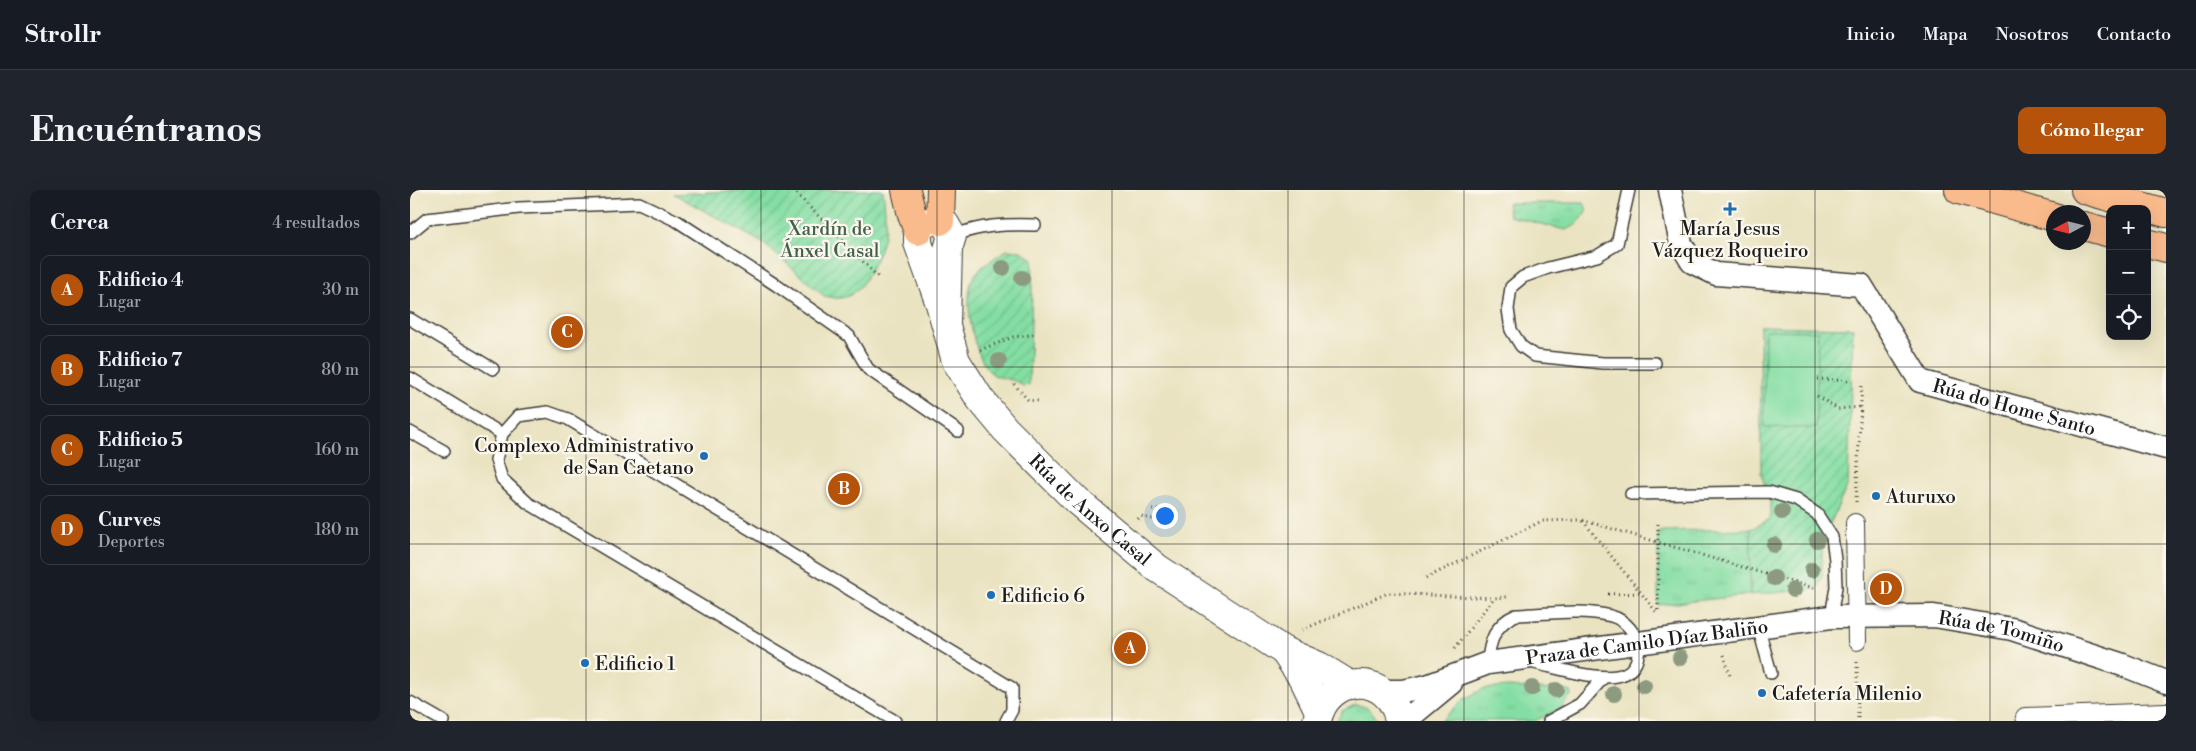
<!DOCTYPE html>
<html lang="es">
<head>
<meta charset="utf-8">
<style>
  :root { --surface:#171b24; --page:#20242c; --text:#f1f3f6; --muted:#9ea1a6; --line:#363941; --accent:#b45309 }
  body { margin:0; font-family:"Libre Bodoni",serif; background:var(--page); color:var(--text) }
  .controls { position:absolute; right:15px; top:15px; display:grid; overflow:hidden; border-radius:10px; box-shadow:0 5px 20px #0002 }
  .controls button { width:45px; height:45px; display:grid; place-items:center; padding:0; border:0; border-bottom:1px solid var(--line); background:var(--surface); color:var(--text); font:25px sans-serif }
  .compass { position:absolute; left:1636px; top:15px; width:45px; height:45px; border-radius:50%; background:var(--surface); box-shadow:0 5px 20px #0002; rotate:263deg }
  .you { position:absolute; left:754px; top:325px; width:18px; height:18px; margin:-12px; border:4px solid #fff; border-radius:50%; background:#1a73e8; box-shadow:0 0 0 8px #1a73e833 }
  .badge { display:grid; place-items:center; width:32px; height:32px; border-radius:50%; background:var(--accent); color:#fff; font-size:16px; font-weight:700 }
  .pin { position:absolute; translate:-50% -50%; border:2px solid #fff; box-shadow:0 1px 5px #0006 }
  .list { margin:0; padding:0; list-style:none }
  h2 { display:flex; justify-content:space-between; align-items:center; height:65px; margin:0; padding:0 20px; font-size:21px }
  h2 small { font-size:16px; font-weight:400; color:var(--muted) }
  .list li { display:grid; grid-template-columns:32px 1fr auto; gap:15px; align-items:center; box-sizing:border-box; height:70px; margin:0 10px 10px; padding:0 10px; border:1px solid var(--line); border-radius:10px }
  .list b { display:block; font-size:19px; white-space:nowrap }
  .list p { margin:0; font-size:16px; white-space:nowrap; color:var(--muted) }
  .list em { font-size:16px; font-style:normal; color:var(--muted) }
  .icon { flex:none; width:28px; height:28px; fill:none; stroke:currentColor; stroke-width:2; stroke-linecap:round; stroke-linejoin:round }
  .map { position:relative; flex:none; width:1756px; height:531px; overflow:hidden; border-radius:10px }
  header { display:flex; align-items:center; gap:30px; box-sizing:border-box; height:70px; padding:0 25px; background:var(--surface); border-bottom:1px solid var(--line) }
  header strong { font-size:24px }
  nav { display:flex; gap:28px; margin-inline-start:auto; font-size:18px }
  .intro { display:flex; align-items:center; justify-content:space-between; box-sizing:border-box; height:120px; padding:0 30px }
  h1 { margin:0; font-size:35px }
  .button { padding:12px 22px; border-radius:10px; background:var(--accent); color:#fff; font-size:18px; font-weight:700 }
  main { display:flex; gap:30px; padding:0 30px }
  aside { flex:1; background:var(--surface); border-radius:10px; box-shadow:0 5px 20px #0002 }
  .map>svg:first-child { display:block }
  .grass { fill:url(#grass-tufts); stroke:#507d60 }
  .garden { fill:url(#garden-furrows); stroke:#507d60 }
  .pitch { fill:#84dea3; stroke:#507d60 }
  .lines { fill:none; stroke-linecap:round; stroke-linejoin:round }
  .service-casing { stroke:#3b3a35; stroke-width:14 }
  .pedestrian-casing { stroke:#3b3a35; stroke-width:20 }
  .minor-casing { stroke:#3b3a35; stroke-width:25 }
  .tertiary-casing { stroke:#3b3a35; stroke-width:30 }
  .primary-casing { stroke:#3b3a35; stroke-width:30 }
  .path { stroke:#3b3a35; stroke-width:3; stroke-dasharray:1 4; stroke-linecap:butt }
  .service { stroke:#fff; stroke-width:11 }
  .pedestrian { stroke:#fff; stroke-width:18 }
  .minor { stroke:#fff; stroke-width:22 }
  .tertiary { stroke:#fff; stroke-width:28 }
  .primary { stroke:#fabb8c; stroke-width:28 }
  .tree { fill:#8c9b80 }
  .grid { fill:none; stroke:#1c1c1c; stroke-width:1; stroke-opacity:0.55 }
  .poi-dot { fill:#1f6fb2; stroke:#fbf7ec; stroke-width:2 }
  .labels { text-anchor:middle; stroke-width:4.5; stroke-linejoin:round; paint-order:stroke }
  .park-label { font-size:19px; fill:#40604b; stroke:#fbf7ec }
  .poi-label { font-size:19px; fill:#1c1c1c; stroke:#fbf7ec; text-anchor:start }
  .street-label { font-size:19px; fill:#1c1c1c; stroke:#fbf7ec }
</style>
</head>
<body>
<header>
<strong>Strollr</strong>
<nav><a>Inicio</a><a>Mapa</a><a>Nosotros</a><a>Contacto</a></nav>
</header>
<div class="intro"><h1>Encuéntranos</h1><a class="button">Cómo llegar</a></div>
<main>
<aside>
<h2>Cerca<small>4 resultados</small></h2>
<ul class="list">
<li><span class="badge">A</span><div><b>Edificio 4</b><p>Lugar</p></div><em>30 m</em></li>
<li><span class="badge">B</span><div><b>Edificio 7</b><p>Lugar</p></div><em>80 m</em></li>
<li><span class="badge">C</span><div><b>Edificio 5</b><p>Lugar</p></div><em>160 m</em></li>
<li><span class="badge">D</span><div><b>Curves</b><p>Deportes</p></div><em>180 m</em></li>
</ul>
</aside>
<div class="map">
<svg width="1756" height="531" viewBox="0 0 1756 531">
  <defs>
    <pattern id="grass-tufts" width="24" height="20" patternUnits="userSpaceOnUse" patternTransform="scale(1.25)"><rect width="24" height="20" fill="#84dea3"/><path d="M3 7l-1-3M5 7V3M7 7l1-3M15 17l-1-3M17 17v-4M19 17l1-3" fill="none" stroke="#71be8c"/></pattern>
    <pattern id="garden-furrows" width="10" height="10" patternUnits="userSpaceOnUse" patternTransform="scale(1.25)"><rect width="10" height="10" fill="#84dea3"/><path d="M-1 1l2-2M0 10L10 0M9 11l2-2" fill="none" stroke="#71be8c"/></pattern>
  </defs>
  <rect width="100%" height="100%" fill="#fbf7ec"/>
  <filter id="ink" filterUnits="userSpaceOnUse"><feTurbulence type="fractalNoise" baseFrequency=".02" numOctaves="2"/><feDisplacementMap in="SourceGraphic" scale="10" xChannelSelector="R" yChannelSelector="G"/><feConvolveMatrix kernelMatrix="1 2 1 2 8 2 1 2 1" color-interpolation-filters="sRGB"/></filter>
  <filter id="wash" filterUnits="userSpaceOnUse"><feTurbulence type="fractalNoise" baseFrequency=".0096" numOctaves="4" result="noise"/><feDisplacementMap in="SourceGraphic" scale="20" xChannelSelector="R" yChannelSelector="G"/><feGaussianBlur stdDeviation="1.12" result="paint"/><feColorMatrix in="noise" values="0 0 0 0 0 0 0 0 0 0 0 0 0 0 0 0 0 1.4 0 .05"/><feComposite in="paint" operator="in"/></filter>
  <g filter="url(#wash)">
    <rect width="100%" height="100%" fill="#eae3c1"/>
    <!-- grass -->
    <path class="grass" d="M1097 13H1174L1177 20C1172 30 1166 37 1155 40L1099 26Z
      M1341 339 1340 405 1248 415V341Z
      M1098 497 1160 501 1161 505 1151 518 1125 531H1031L1054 509 1073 499Z
      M945 515C956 515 963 520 967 531H927L932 521Z"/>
    <!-- garden -->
    <path class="garden" d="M342 0H473C475 16 476 30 474 46 471 61 455 98 440 105 431 110 423 108 414 106L353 53 264 4Z
      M597 60 611 61 623 69 619 195 613 196C604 188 594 190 584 185 564 173 553 111 562 90 568 77 585 68 597 60Z
      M1350 136 1443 138 1438 294 1412 352V386L1407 399 1340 405 1341 339 1360 329V312L1351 283Z"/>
    <!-- pitch -->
    <path class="pitch" d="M1355 140 1408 141 1406 238 1354 237Z"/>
  </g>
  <g filter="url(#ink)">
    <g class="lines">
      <defs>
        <path id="service" d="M1219 0 1207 54 1187 66 1138 78 1113 87 1101 97 1098 119 1101 140 1111 156 1125 166 1193 173H1245
          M0 43 17 29 109 18 229 13 267 31 366 95 439 146 458 179 548 241
          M542 46C572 35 593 34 625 35
          M0 129 83 179
          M0 188 92 244
          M0 242 34 261
          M1221 304 1359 302 1386 310 1407 324 1422 347 1425 370 1426 397 1421 427
          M1348 436 1361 483
          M1078 473C1079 452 1085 434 1106 425 1137 424 1171 418 1201 426 1233 435 1239 481 1207 486 1184 490 1148 478 1124 473
          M0 512 33 531
          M485 531 118 313 92 289 86 270 92 244 108 226 138 222 158 229 602 498V520L596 531
          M1139 531 1170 514 1194 487"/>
        <path id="pedestrian" d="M1445 333 1447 451
          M1615 527 1756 522"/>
        <g id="minor">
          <path id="s1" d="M1260 0 1271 54 1282 72 1306 84 1451 95 1510 191 1756 258"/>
          <path id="s2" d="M972 501H993L1017 496 1078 473 1421 427 1524 426 1602 439 1713 475 1756 492"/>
          <path d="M995 531 1041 493"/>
        </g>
        <g id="tertiary">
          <path id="s3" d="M536 134 538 59 542 46 535 34C524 28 515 31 508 41V53L530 114 546 171 570 209 595 239 667 311 747 378 874 461 909 476 940 495"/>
          <path d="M874 461 894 490 909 521"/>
          <path d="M907 531C917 482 981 481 989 531"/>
        </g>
        <path id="primary" d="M496 0 502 25 508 41
          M1549 0 1644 27
          M1675 0 1756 23
          M530 31 531 0
          M1674 36 1700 43
          M1737 53 1756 58"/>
      </defs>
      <!-- service casing -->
      <use href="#service" class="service-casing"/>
      <!-- pedestrian casing -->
      <use href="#pedestrian" class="pedestrian-casing"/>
      <!-- minor casing -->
      <use href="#minor" class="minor-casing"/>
      <!-- tertiary casing -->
      <use href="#tertiary" class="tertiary-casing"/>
      <!-- primary casing -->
      <use href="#primary" class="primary-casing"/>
      <!-- path -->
      <path class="path" d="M383 0 468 87
        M570 160 603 147 627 144
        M1407 189 1442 191
        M604 194 618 210 628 211
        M1407 206 1428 219 1451 217
        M1446 312 1452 193
        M728 329 731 326 741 329 756 327V320H742
        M1173 331 1248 424
        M1248 334V423
        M1016 388 1132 331 1172 330 1407 399
        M1198 404 1232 403
        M892 440 978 403 1084 408
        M1045 458 1084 408 1097 407
        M1314 465 1321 489
        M1447 472 1448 528"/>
      <!-- service -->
      <use href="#service" class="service"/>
      <!-- pedestrian -->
      <use href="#pedestrian" class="pedestrian"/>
      <!-- minor -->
      <use href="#minor" class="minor"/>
      <!-- tertiary -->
      <use href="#tertiary" class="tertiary"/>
      <!-- primary -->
      <use href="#primary" class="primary"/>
    </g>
    <!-- trees -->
    <g class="tree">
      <circle cx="593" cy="78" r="8"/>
      <circle cx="612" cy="88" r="8"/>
      <circle cx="589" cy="171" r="8"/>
      <circle cx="1372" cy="322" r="8"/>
      <circle cx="1407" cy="350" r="8"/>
      <circle cx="1364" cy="355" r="8"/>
      <circle cx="1402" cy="380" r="8"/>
      <circle cx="1364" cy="388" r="8"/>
      <circle cx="1383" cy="400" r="8"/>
      <circle cx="1270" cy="468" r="8"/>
      <circle cx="1234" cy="496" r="8"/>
      <circle cx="1122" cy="498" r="8"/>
      <circle cx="1146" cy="500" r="8"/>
      <circle cx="1204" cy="504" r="8"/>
    </g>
  </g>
  <!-- grid -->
  <path class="grid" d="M176 0V531M351 0V531M527 0V531M702 0V531M878 0V531M1054 0V531M1229 0V531M1405 0V531M1580 0V531M0 177H1756M0 354H1756"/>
  <!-- markers -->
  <g class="poi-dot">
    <path d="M1317.5 11.5h5v5h5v5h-5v5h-5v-5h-5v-5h5z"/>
    <circle cx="294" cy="266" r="5"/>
    <circle cx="1466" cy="306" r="5"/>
    <circle cx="581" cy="405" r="5"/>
    <circle cx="175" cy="473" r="5"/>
    <circle cx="1352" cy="503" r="5"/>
  </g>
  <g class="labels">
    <!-- park labels -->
    <g class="park-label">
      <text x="420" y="45">Xardín de<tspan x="420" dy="22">Ánxel Casal</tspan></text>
    </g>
    <!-- poi labels -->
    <g class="poi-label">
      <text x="1320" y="45" text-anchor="middle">María Jesus<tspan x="1320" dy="22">Vázquez Roqueiro</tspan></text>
      <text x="284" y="262" text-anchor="end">Complexo Administrativo<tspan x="284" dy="22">de San Caetano</tspan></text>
      <text x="1476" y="313">Aturuxo</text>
      <text x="591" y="412">Edificio 6</text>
      <text x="185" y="480">Edificio 1</text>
      <text x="1362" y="510">Cafetería Milenio</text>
    </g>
    <!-- street labels -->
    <g class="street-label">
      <text dy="7" stroke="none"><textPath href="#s1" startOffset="459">Rúa do Home Santo</textPath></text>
      <text dy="7" stroke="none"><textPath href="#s3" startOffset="471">Rúa de Anxo Casal</textPath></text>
      <text dy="7" stroke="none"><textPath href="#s2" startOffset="629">Rúa de Tomiño</textPath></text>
      <text dy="7" stroke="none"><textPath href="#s2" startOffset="271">Praza de Camilo Díaz Baliño</textPath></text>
    </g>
  </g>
</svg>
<div class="controls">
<button>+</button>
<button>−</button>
<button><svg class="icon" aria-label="locate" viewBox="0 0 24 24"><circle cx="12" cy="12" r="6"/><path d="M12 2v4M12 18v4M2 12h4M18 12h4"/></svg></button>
</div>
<svg class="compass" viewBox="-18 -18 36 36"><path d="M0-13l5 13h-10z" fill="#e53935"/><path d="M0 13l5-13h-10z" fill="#9ea1a6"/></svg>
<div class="you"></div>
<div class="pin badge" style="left:720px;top:458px">A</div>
<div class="pin badge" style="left:434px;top:299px">B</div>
<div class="pin badge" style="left:157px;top:142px">C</div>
<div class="pin badge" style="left:1476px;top:399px">D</div>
</div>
</main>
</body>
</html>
